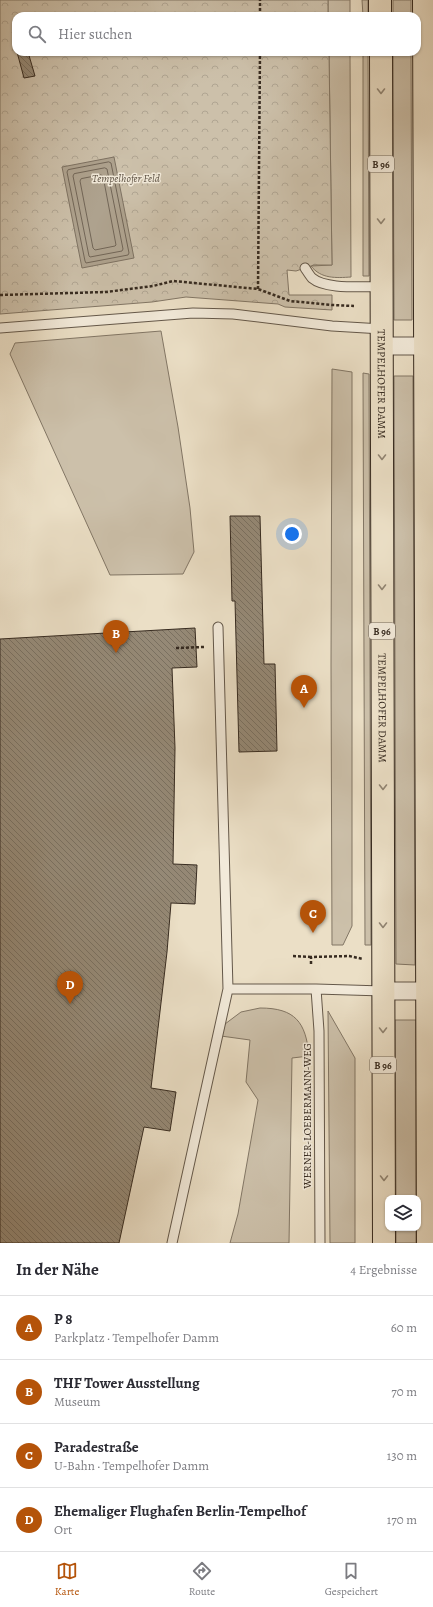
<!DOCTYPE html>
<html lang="de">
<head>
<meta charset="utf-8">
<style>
  :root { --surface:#fff; --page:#f2f2f3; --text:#2b2b33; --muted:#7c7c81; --line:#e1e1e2; --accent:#b45309 }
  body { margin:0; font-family:Alegreya,serif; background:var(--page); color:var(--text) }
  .controls { position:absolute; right:12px; bottom:12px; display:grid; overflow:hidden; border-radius:8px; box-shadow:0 1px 3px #0004 }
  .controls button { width:36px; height:36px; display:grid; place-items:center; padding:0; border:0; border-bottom:1px solid var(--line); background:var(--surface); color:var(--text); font:20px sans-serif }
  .you { position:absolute; left:292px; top:534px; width:14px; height:14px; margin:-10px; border:3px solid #fff; border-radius:50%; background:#1a73e8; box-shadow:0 0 0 6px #1a73e833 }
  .badge { display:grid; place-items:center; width:26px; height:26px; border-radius:50%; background:var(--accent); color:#fff; font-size:13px; font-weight:700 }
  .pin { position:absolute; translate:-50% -33px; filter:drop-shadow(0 1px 2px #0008) }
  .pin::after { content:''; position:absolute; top:21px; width:14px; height:12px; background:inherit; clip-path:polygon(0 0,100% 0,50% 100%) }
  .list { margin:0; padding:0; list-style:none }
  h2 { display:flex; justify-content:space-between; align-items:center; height:52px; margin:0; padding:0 16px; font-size:17px }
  h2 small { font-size:13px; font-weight:400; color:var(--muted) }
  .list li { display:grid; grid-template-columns:26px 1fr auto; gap:12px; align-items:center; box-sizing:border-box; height:64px; padding:0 16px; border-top:1px solid var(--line) }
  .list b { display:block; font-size:15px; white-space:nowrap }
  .list p { margin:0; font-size:13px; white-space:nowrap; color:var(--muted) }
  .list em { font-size:13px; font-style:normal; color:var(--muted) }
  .icon { flex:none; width:22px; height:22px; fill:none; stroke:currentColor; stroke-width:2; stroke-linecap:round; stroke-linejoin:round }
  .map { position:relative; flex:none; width:433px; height:1243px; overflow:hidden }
  .search { position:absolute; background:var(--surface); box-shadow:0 1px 3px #0004; left:12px; right:12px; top:12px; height:44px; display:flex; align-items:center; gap:10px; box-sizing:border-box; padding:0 14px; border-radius:12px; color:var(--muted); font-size:15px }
  .sheet { height:308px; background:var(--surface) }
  nav { display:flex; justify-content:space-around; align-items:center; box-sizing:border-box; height:56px; border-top:1px solid var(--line); background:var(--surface); font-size:11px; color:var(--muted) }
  nav a { display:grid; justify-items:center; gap:2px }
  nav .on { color:var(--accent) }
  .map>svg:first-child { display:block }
  .grass { fill:#ccc0aa; stroke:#827665 }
  .park { fill:url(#park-crowns); stroke:#827665 }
  .water { fill:#aea28e; stroke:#7e7262 }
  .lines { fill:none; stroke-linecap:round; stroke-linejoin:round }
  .shore { stroke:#726657; stroke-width:1 }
  .building { fill:url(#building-back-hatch); stroke:#372b20 }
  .service-casing { stroke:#64584a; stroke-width:11 }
  .minor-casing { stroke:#64584a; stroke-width:19 }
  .primary-casing { stroke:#372b20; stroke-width:24 }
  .path { stroke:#372b20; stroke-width:2.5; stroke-dasharray:3 2; stroke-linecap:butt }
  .service { stroke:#f2eada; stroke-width:9 }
  .minor { stroke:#f2eada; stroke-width:17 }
  .primary { stroke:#ebdfc6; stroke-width:22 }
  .oneway { stroke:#918573 }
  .labels { text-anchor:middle; stroke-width:3; stroke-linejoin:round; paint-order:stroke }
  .shield { fill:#f2eada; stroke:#6f6458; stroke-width:1 }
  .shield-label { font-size:10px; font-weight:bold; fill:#372b20 }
  .park-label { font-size:11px; font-style:italic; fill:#5c5042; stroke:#f2eada }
  .street-label { font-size:11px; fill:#372b20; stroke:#f2eada }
</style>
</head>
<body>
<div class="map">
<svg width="433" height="1243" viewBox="0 0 433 1243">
  <defs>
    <pattern id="park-crowns" width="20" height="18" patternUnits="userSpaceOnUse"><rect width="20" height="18" fill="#ccc0aa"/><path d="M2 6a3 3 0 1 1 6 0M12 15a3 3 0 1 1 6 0" fill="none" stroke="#b0a592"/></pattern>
    <pattern id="building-back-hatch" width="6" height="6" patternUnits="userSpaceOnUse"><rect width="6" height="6" fill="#958976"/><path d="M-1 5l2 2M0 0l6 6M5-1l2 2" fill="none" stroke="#7a7060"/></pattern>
  </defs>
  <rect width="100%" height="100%" fill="#ebdfc6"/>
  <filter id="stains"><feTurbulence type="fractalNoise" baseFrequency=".005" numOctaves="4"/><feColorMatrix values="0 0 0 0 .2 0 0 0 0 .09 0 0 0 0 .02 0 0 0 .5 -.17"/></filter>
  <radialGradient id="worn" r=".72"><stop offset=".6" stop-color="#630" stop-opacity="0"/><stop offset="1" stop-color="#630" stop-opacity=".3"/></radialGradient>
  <!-- grass -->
  <path class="grass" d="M328 0H350V16H328Z
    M362 0H368V16H363Z
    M393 0H411V16H393Z
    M329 52H350L351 277C336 278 321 279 311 266L332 265Z
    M363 52H368L369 276H363Z
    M393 52H411L412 320H394Z
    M161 331 178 427 190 508 194 552 183 574 110 575 10 354 15 343Z
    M332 369 352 372V926L343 945H332L331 665Z
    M363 373 369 374V376L371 945H365Z
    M394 376H413L415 965 396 964Z
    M260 1008C295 1008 306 1022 309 1056L292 1058 289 1243H230L238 1214 258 1100 246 1082 250 1040 221 1036 225 1024 241 1012Z
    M328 1011 355 1058V1243H330Z
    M395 1020H416V1198H396Z
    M396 1228H416V1243H396Z"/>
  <!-- park -->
  <path class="park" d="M0 0H328V16H16V52H329L332 265H314L296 271 287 270 289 295H332V310L285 307 278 304 186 297 152 302 0 314Z"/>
  <!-- water -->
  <path class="water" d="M114 157 134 258 82 268 62 167Z"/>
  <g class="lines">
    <!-- shore -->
    <path class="shore" d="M109 162 111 163 129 253 128 255 86 263 85 261 67 172 68 170Z
      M105 168 107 169 123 249 122 251 90 257 89 256 73 176 74 174Z
      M101 175 103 176 116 245 115 246 95 250 93 248 80 181 81 179Z"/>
  </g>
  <!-- building -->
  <path class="building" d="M16 38V50L13 39Z
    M17 52H28L35 76 24 78Z
    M230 516H260L264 664H275L277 751 239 752 235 601H232Z
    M195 628 197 667 172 668 175 748 173 864 197 865 195 904 171 903 167 952 151 1088 176 1092 170 1131 144 1127 119 1243H0V639Z"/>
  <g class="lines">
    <defs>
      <path id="service" d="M305 268C307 271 310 276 312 278 326 290 364 286 381 287
        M0 328 193 313 233 314 332 326 382 329
        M218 627 228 989
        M316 989 319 1031 320 1243
        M172 1243 228 989H316L383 991"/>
      <path id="minor" d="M381 346H433
        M383 991H433"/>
      <g id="primary">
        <path d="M380 0V16"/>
        <path d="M424 0 428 1243"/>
        <path id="s1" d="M381 52 384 1243"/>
      </g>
    </defs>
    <!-- service casing -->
    <use href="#service" class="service-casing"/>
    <!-- minor casing -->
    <use href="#minor" class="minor-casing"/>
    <!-- primary casing -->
    <use href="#primary" class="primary-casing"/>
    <!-- path -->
    <path class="path" d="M260 16V0
      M258 289 260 52
      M0 295 106 292 153 286 173 281 258 289 290 301 332 305 354 306
      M176 648 204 647
      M293 956 311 957
      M311 964V957L349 956 363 959"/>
    <!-- service -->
    <use href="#service" class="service"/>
    <!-- minor -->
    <use href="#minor" class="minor"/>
    <!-- primary -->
    <use href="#primary" class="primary"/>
  </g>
  <!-- one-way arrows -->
  <defs><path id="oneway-chevron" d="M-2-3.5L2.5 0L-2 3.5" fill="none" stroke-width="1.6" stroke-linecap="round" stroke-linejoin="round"/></defs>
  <g class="oneway">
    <use href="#oneway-chevron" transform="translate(381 91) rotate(90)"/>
    <use href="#oneway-chevron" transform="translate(381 221) rotate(90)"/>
    <use href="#oneway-chevron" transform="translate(382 457) rotate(90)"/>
    <use href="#oneway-chevron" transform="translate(382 587) rotate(90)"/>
    <use href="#oneway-chevron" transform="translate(383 787) rotate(90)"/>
    <use href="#oneway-chevron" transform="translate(383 925) rotate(90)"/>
    <use href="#oneway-chevron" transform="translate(383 1030) rotate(90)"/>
    <use href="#oneway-chevron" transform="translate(384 1178) rotate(90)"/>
  </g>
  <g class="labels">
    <!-- shield labels -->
    <g class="shield">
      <rect x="368" y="156" width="26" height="16" rx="3"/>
      <rect x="369" y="623" width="26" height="16" rx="3"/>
      <rect x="370" y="1057" width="26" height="16" rx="3"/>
    </g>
    <g class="shield-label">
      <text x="381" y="168">B 96</text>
      <text x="382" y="635">B 96</text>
      <text x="383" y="1069">B 96</text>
    </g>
    <!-- park labels -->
    <g class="park-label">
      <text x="126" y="182">Tempelhofer Feld</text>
    </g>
    <!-- street labels -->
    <g class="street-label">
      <text dy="4" stroke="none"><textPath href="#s1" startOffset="332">TEMPELHOFER DAMM</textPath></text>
      <text dy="4" stroke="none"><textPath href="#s1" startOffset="656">TEMPELHOFER DAMM</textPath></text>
      <text transform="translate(307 1116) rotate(-90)" y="4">WERNER-LOEBERMANN-WEG</text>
    </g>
  </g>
  <rect width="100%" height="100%" filter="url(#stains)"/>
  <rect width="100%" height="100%" fill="url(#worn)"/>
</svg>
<div class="controls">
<button><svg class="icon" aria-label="layers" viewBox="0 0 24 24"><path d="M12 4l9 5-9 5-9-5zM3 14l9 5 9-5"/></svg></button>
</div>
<div class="you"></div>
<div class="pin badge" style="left:304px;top:708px">A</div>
<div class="pin badge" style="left:116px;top:653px">B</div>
<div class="pin badge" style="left:313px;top:933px">C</div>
<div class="pin badge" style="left:70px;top:1004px">D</div>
<div class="search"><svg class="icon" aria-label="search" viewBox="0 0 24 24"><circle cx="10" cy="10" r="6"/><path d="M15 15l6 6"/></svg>Hier suchen</div>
</div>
<section class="sheet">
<h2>In der Nähe<small>4 Ergebnisse</small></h2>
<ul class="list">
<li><span class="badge">A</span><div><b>P 8</b><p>Parkplatz · Tempelhofer Damm</p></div><em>60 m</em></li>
<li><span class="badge">B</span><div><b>THF Tower Ausstellung</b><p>Museum</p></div><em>70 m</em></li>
<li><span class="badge">C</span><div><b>Paradestraße</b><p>U-Bahn · Tempelhofer Damm</p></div><em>130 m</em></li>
<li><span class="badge">D</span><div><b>Ehemaliger Flughafen Berlin-Tempelhof</b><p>Ort</p></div><em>170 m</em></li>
</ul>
</section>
<nav>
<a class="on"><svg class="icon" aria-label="map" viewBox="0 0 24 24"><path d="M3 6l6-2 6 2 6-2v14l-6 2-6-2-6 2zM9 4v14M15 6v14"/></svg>Karte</a>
<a><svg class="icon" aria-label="directions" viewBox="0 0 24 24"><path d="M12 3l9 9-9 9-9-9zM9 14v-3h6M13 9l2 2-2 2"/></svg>Route</a>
<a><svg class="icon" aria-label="saved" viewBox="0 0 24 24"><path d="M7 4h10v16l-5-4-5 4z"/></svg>Gespeichert</a>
</nav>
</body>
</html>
